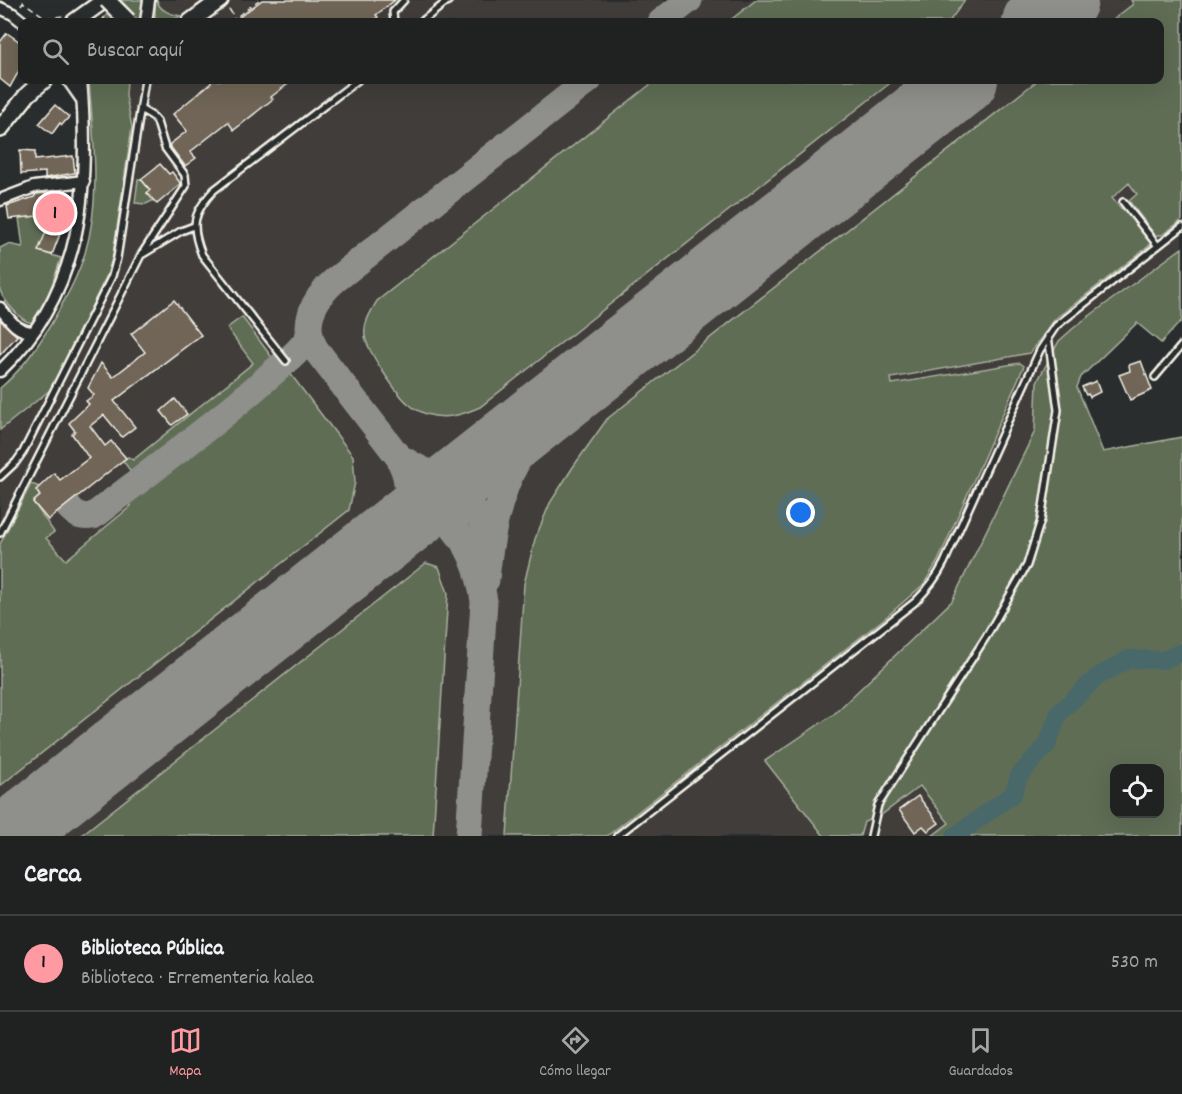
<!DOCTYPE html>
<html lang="es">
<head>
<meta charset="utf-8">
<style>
  :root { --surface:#202222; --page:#282a2a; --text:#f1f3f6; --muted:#a2a4a5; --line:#3d3f40; --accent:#ff9aa2 }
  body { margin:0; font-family:Dekko,sans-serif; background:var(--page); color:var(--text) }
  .controls { position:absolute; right:18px; bottom:18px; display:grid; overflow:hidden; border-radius:12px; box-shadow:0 6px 24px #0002 }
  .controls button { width:54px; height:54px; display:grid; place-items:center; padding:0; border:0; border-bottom:2px solid var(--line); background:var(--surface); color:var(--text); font:30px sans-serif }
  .you { position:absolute; left:801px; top:513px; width:21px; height:21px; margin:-15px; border:4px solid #fff; border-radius:50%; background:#1a73e8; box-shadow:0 0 0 9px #1a73e833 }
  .badge { display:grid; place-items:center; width:39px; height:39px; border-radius:50%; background:var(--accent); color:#111; font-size:20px; font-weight:700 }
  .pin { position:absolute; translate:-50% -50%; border:3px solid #fff; box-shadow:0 2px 6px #0006 }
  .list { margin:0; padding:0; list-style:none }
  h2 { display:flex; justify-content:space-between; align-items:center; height:78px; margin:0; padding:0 24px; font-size:26px }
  h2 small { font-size:20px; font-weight:400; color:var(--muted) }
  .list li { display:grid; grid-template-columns:39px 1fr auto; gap:18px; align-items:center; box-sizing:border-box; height:96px; padding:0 24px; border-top:2px solid var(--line) }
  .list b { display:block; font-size:22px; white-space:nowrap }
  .list p { margin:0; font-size:20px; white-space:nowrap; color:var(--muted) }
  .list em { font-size:20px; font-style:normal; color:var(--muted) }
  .icon { flex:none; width:33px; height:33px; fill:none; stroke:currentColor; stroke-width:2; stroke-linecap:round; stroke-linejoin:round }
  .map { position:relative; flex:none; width:1182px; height:836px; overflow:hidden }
  .search { position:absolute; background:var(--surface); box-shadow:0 6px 24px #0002; left:18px; right:18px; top:18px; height:66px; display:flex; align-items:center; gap:15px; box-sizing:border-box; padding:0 21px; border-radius:12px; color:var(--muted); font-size:22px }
  .sheet { height:174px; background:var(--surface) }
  nav { display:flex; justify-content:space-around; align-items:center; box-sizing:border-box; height:84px; border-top:2px solid var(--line); background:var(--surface); font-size:16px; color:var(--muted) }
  nav a { display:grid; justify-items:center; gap:3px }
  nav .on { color:var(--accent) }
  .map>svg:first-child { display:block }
  .built { fill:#3f3e3a }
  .green { fill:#5f6d55; stroke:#aaaf9e; stroke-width:1.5; fill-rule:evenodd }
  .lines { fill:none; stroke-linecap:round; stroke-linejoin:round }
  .river { stroke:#4a686b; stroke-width:18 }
  .taxiway { stroke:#8f8f8b; stroke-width:27 }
  .runway { stroke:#8f8f8b; stroke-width:68 }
  .building { fill:#6f6556; stroke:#f4f1e8; stroke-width:1.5 }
  .lane-casing { stroke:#f4f1e8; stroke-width:10 }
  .street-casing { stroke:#f4f1e8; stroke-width:15 }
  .secondary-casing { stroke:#f4f1e8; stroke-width:20 }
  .path { stroke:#f4f1e8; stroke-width:1.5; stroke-dasharray:6 4.5; stroke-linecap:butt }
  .lane { stroke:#2a2d2e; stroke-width:5 }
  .street { stroke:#2a2d2e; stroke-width:10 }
  .secondary { stroke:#2a2d2e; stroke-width:15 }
  .secondary-bridge-casing { stroke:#f4f1e8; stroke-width:20; stroke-linecap:butt }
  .secondary-bridge { stroke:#2a2d2e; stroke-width:15 }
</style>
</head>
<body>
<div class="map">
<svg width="1182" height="836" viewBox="0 0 1182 836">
  <rect width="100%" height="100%" fill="#2a2d2e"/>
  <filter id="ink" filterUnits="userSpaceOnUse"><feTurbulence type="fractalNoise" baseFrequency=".0167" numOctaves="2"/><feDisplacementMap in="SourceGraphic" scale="12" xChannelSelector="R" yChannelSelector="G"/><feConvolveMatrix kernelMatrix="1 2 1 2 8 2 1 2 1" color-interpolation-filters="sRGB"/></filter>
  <g filter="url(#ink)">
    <!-- built -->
    <path class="built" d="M143 0H1182V248L1077 325 1060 341 1061 374 882 815 920 786 949 823 932 836H0V388L13 377 36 349 68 295 85 252 92 215 95 178 89 80H1160V22H140Z"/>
    <!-- green -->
    <path class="green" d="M119 0H143L141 21 132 16 128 22H103L106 15Z
      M155 0H157C159 11 171 14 181 16L168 22H160L155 17Z
      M756 0H965L949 22H728Z
      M1131 0H1182V220L1162 235H1155L1129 201 1137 194 1129 183 1112 198 1120 208 1125 209 1151 243 1149 246 1055 319 1030 353 891 378 892 384 1020 363 1024 366 938 561 924 584 885 618 607 836H507L524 584 535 539 550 503 573 467 607 419 1038 80H1160V22H1110L1133 4Z
      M89 80H127L126 96 132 127 113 255 107 275 50 390 0 430V388C22 370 37 348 51 324 64 301 77 279 85 253 102 197 93 137 89 80Z
      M656 80H894L480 407C462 415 445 420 426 414 421 412 414 409 410 405 398 396 367 351 365 336 363 324 371 311 377 301Z
      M138 179H141L150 190 147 193 154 200 146 204 135 203Z
      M47 215 49 225 39 251 61 258C56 271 44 317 32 322 23 325 2 298 0 290 0 277 0 261 0 248L8 244 23 247 19 218Z
      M1182 248V320L1161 343 1137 323 1081 377 1077 387 1103 452 1182 437V836H932L949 823 920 786 880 816 864 822 860 836H824L765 761 834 714 952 601 1035 431 1037 382 1059 341 1077 325ZM1114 768H1160V814H1114Z
      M242 317 276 363 207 422 135 477 123 461 128 457 133 460 253 363 227 328Z
      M286 368 353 456 355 482 349 510 0 786V544L31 484 40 487 36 490 40 496 33 502 54 532 46 538 66 560 131 506 130 495 216 428Z
      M426 563 439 567 448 593 433 836H80Z"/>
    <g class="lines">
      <!-- river -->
      <path class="river" d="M955 836 1013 794 1019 776 1047 745 1059 713 1097 677 1129 659 1164 660 1182 652"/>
      <!-- taxiway -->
      <path class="taxiway" d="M661 22 689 0
        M1036 22 1050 0
        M404 460C437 481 453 481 484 460
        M67 505C76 515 80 518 93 516 152 470 212 427 268 377 282 364 301 352 310 334
        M423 508C455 495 483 505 489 541
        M387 536C406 516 414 489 401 463
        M486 580C494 492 515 446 579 384
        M469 836 484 601C481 580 476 562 465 543L316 350C300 324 314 299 334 281L589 80"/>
      <!-- runway -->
      <path class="runway" d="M1036 22 1064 0
        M8 836 964 80"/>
    </g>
    <!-- building -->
    <path class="building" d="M262 0H395L376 15 378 17 371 22H233Z
      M7 33 20 42 22 48 20 69 10 87 0 79V42Z
      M211 80H293L271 97 273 99 234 130 228 122 190 152 196 158 185 166 169 145 187 131 173 114 211 83Z
      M55 105 69 117 62 125 60 123 52 134 39 124Z
      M20 150 35 151V160L73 156 75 173 45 178V172L21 174Z
      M160 164 169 174 172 172 181 184 157 204 147 193 150 190 141 179Z
      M65 191 68 199 67 225 63 226 52 255 38 251 49 225 47 215 9 219 7 206 34 197 36 194Z
      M174 300 201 335 114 401 135 427 122 437 104 415 90 426 105 446 111 441 126 458 48 520 33 502 40 496 36 490 54 473 60 480 89 458 72 434 75 431 69 423 89 404 86 401 94 395 88 388 101 363 113 377 145 352 131 334Z
      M0 320 17 336 0 355Z
      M1141 361 1152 390 1130 400 1119 375 1130 371 1129 365Z
      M1096 381 1100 392 1090 397 1088 394 1086 395 1082 387Z
      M175 399 187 414 172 425 161 411Z
      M918 796 939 823 928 831 923 826 915 832 899 810Z"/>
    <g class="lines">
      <defs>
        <path id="lane" d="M394 22 393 12 404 0
          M421 22 449 0
          M1123 202 1158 246
          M143 254 181 231 194 226
          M286 361 202 255C190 225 193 213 214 190L358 80
          M1155 377 1182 345
          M0 477 16 462 23 452 112 276 117 258 145 80
          M0 533 141 255 186 186 185 175 165 148 157 122 152 116 142 110
          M617 836 915 602C927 590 936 579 944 563L1040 350 1056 326 1182 227
          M871 836 878 805 986 637 1027 565 1041 520 1058 410 1048 336"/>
        <path id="street" d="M0 8 13 14 23 22
          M146 22 149 0
          M68 80 82 100
          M0 200 34 187 84 181
          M0 308C10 320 16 331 32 332
          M0 371C84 291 90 187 81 80"/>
        <path id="secondary" d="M74 22 99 4
          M190 22 220 0
          M0 129 28 94 44 80"/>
      </defs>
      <!-- lane casing -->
      <use href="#lane" class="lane-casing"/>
      <!-- street casing -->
      <use href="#street" class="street-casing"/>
      <!-- secondary casing -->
      <use href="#secondary" class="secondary-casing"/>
      <!-- path -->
      <path class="path" d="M21 5 23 2 46 18 64 16
        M229 9 235 18
        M102 22 104 17
        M230 22 259 0"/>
      <!-- lane -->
      <use href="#lane" class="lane"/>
      <!-- street -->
      <use href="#street" class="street"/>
      <!-- secondary -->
      <use href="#secondary" class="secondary"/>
      <defs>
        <path id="secondary-bridge" d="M107 0 128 21"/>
      </defs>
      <!-- secondary-bridge casing -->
      <use href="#secondary-bridge" class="secondary-bridge-casing"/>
      <!-- secondary-bridge -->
      <use href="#secondary-bridge" class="secondary-bridge"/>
    </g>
  </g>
</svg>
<div class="controls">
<button><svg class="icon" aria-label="locate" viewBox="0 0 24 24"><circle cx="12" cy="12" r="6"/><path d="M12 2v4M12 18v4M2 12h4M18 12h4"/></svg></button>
</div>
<div class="you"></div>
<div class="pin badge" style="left:55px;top:213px">1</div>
<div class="search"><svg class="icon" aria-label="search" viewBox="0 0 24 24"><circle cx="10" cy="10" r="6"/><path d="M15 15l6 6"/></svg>Buscar aquí</div>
</div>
<section class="sheet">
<h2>Cerca<small></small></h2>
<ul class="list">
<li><span class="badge">1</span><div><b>Biblioteca Pública</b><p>Biblioteca · Errementeria kalea</p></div><em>530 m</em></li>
</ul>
</section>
<nav>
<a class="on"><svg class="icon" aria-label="map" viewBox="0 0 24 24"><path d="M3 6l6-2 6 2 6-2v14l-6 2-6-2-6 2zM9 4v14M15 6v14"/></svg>Mapa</a>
<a><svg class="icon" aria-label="directions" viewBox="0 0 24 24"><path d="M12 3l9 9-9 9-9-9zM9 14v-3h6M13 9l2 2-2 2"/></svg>Cómo llegar</a>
<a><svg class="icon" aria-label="saved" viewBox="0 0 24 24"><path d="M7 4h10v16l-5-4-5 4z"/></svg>Guardados</a>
</nav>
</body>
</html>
